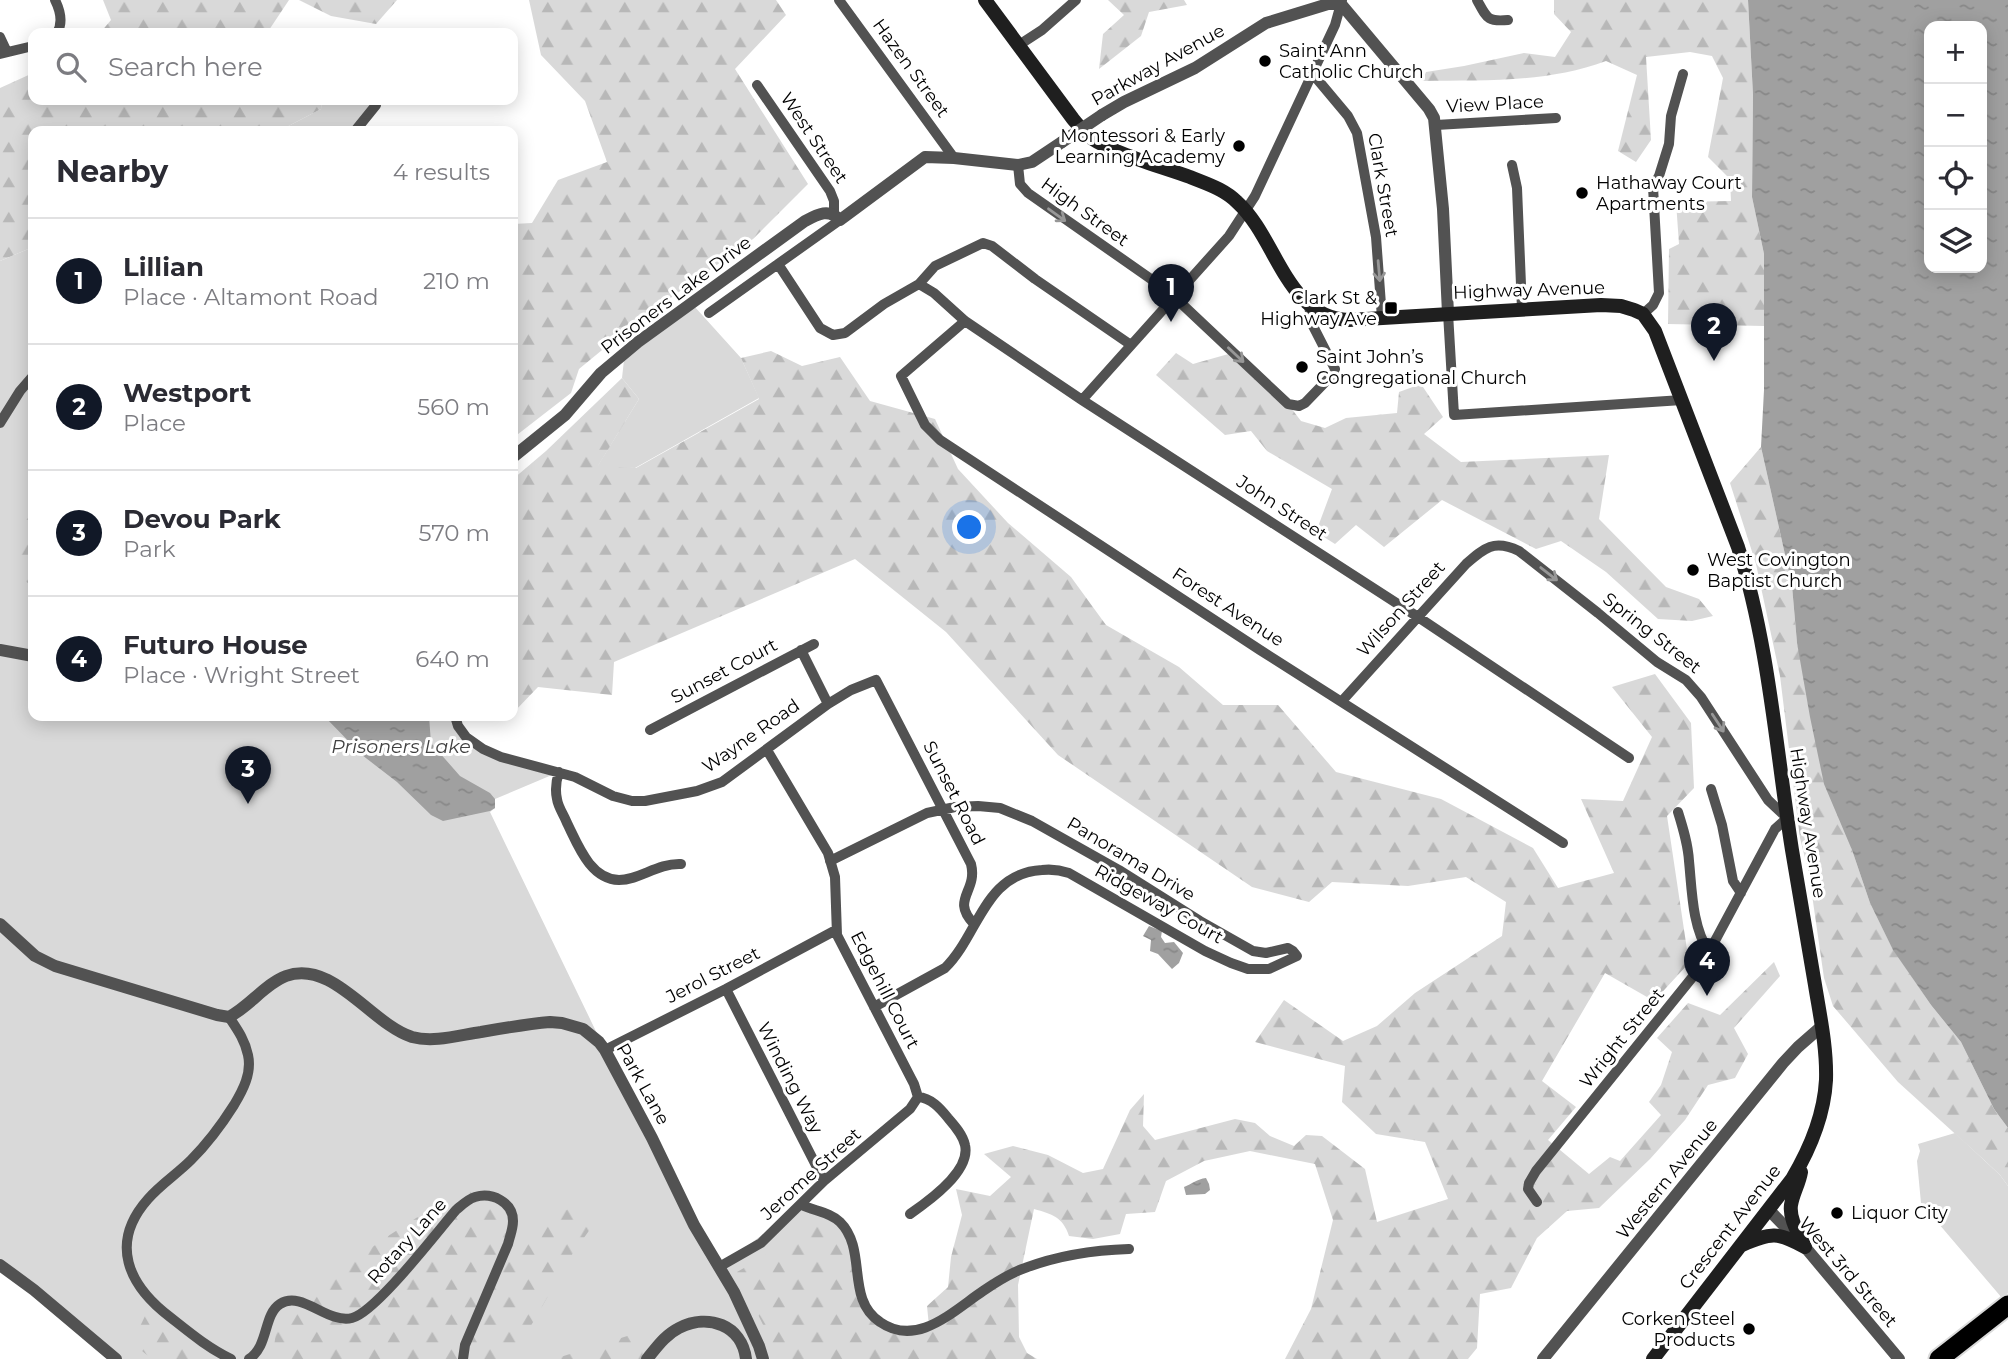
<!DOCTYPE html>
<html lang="en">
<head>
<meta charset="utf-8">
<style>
  :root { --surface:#fff; --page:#f2f2f3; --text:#2b2b33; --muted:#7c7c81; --line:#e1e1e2; --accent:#111827 }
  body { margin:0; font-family:Montserrat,sans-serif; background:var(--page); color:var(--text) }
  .controls { position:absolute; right:21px; top:21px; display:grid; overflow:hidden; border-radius:14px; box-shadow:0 4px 18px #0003 }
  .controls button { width:63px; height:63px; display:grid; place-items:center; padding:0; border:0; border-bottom:2px solid var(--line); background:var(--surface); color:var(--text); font:35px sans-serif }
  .you { position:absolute; left:970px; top:528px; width:24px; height:24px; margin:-18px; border:5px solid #fff; border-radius:50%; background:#1a73e8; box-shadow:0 0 0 10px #1a73e833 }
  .badge { display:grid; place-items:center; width:46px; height:46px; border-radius:50%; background:var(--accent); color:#fff; font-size:23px; font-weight:700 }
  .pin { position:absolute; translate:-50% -58px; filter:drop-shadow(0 2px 4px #0008) }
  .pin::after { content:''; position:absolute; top:37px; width:24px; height:21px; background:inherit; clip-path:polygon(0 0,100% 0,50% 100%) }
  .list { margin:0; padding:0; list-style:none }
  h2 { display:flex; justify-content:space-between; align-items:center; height:91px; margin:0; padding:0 28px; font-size:30px }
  h2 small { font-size:23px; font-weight:400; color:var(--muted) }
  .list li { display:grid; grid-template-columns:46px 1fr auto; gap:21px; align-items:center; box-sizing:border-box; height:126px; padding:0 28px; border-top:2px solid var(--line) }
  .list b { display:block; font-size:26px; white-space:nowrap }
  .list p { margin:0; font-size:23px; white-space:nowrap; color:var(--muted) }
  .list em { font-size:23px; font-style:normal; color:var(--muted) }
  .icon { flex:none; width:38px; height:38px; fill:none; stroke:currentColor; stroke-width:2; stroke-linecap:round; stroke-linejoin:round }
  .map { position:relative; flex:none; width:2008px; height:1359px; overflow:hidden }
  .search { position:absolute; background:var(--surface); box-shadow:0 4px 18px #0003; left:28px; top:28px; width:490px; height:77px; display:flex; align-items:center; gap:18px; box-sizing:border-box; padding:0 24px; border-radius:14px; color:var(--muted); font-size:26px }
  .panel { position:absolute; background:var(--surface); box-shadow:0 4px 18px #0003; left:28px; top:126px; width:490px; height:595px; border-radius:14px }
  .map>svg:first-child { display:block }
  .green { fill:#d9d9d9 }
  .forest { fill:url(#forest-firs) }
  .water { fill:url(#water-ripples); fill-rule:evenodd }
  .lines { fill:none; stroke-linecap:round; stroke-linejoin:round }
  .motorway-casing { stroke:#dbdbdb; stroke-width:23 }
  .minor { stroke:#525252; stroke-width:10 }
  .tertiary { stroke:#525252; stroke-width:12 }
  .secondary { stroke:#1f1f1f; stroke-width:14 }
  .motorway { stroke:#000; stroke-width:19 }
  .tertiary-bridge { stroke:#525252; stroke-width:12 }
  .oneway { stroke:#979797 }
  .poi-dot { fill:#000; stroke:#fff; stroke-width:2.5 }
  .labels { text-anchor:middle; stroke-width:6; stroke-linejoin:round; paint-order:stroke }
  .poi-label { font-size:18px; fill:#000; stroke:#fff; text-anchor:start }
  .street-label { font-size:18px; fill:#000; stroke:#fff }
  .water-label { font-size:19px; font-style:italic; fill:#414141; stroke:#fff }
</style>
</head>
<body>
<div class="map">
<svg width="2008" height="1359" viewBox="0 0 2008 1359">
  <defs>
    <pattern id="forest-firs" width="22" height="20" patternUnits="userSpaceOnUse" patternTransform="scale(1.75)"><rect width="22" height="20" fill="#d9d9d9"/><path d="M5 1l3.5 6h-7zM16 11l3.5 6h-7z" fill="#b8b8b8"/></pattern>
    <pattern id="water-ripples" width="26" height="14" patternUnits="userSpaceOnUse" patternTransform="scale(1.75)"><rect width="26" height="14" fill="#a0a0a0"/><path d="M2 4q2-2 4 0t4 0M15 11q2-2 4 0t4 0" fill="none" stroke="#888"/></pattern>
  </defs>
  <rect width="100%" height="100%" fill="#fff"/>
  <!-- green -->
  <path class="green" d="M322 100H368L376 105 355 131H279L321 109Z
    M33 247V716H455L475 745 559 772 495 799V808L490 812 605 1050 719 1267 802 1205 828 1214 877 1321 1008 1359H116L0 1265V261Z
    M694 306 741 358 759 398 635 468 597 467 639 399 622 378 624 360Z
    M1955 1133 2000 1175 2008 1186V1293L2002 1298 1921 1203 1917 1161 1920 1151 1918 1144Z"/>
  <!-- forest -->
  <path class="forest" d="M103 0H289L267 33H100L111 20Z
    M299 0H397L376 24 331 16Z
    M529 0H776L786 15 735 69 808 184 753 239 630 327 579 369 571 393 513 438V224L532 223 558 180 607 162 585 101 541 55Z
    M1108 0H1184L1187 5 1149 12 1141 36 1099 69 1103 34 1124 15Z
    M1554 0H1748L1753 95 1752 197 1764 254V326L1668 324 1669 249 1679 244 1676 202 1731 201 1730 179 1708 157 1723 78 1712 56 1690 52 1646 57 1651 140 1636 162 1618 151 1637 75 1606 61C1547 83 1484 80 1422 81L1426 72 1464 66 1524 53 1555 57 1571 32 1554 14Z
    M33 73V100H322L321 109 279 131H33V247L0 261V88Z
    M771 351 802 366 840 357 870 401 935 419 958 469 1008 523 1071 577 1106 625 1179 667 1223 705H1278L1336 772 1441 799 1533 848 1558 888 1614 873 1581 799 1623 801 1652 737 1612 687 1655 674 1691 723 1694 788 1667 816 1689 963 1654 1001 1605 973 1542 1081 1576 1107 1548 1140 1589 1174 1610 1157 1620 1161 1661 1115 1649 1102 1661 1085 1672 1052 1657 1038 1688 1003 1720 1015 1774 962 1780 976 1734 1028 1748 1054 1735 1078 1708 1085 1685 1120 1650 1159 1599 1208 1567 1211 1537 1238 1511 1288 1480 1294 1477 1348 1468 1359H1285L1311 1309 1333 1220 1315 1164 1250 1151 1204 1161 1166 1181 1155 1212 1126 1214 1120 1234 1093 1239 1069 1236C1063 1217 1052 1214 1034 1209L1018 1285 1019 1337 1027 1353 1037 1359H780L737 1272 763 1257 807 1221 833 1216 850 1234 861 1295 888 1328 929 1326 927 1306 948 1287 951 1257 962 1215 956 1189 990 1196 1011 1177 984 1154 1013 1146 1048 1155 1083 1173 1103 1169 1130 1110 1144 1094 1143 1126 1155 1140 1235 1119 1255 1123 1270 1136 1294 1146 1306 1135 1322 1136 1365 1169 1377 1222 1448 1199 1425 1142 1376 1134 1342 1102 1345 1066 1255 1042 1284 1000 1343 1041 1377 1026 1415 993 1502 936 1506 902 1466 877 1408 886 1332 882 1309 902 1252 887 1058 755 946 632 855 559 614 662 612 695 538 687 513 713V479L546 451 622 378 639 399 598 466 636 468 759 399 741 358Z
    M1176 353 1193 364 1232 353 1288 404 1301 421 1325 428 1346 418 1397 413 1399 392 1421 384 1443 417 1424 434 1461 462 1609 455 1599 519 1666 587 1699 599 1713 616 1692 621 1658 619 1606 572 1561 541 1536 549 1442 500 1384 547 1356 525 1335 544 1316 532 1332 489 1267 451 1251 431 1225 435 1156 375Z
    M1761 447 1792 586 1797 643 1852 850 1870 903 1893 949 1931 1005 1961 1042 1994 1109 2008 1128V1186L2000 1175 1984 1160 1898 1082 1833 1006 1824 978 1809 874 1800 838 1780 676 1756 564 1730 483Z
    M33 511V587L15 573 17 533Z
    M469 1184 477 1204 503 1211V1232L536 1241 558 1211 609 1203 573 1253 514 1355V1359H272L279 1314 385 1238Z
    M146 1314 195 1356 203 1359H152L132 1343Z
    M640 1332 643 1359H554Z"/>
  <!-- water -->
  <path class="water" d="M1748 0H2008V1128L1994 1109 1961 1042 1931 1005 1893 950 1870 903 1852 850 1824 784 1810 717 1797 643 1792 586 1761 447 1764 390V254L1752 197 1753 95ZM1982 26V268H1929V26Z
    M324 716H429L431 743 460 776 490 793 495 799V808L490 811 443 821 431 815 397 782 362 755Z
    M1149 926 1162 931 1161 937 1165 943 1174 942 1183 953 1179 963 1172 969 1158 954 1150 951 1151 940 1143 936Z
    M1206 1178 1209 1184 1210 1190 1205 1194 1186 1195 1184 1187C1192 1184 1197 1179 1206 1178Z"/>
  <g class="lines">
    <defs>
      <path id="motorway" d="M1939 1359 2008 1305"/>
    </defs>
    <!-- motorway casing -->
    <use href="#motorway" class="motorway-casing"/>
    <!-- minor -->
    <path class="minor" d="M55 0C60 10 63 23 57 33
      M839 0 954 158
      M1477 0C1487 18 1487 22 1508 20
      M0 37 7 52
      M1019 45 1042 30 1076 0
      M0 54 33 46
      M1312 73 1348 116 1357 133 1376 237 1382 318
      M757 85 830 191 834 201V214
      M1436 125 1556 118
      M355 131 376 105
      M1018 165 1020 184 1028 193 1168 291 1288 404 1299 406 1305 403 1333 374 1335 369 1312 324 1309 306
      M1512 165 1517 188 1522 309
      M778 264 820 328 833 335 845 333 884 304 919 284 935 266 983 243 992 246 1035 279 1131 345
      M919 284 934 293 965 321 1082 400 1418 617 1629 758
      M709 313 840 220
      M1448 313 1454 415 1682 400
      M1643 314 1653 305 1659 293 1653 187 1659 176 1669 144 1671 116 1683 74
      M965 321 901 376 925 425 940 440 1260 650 1563 843
      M1082 400 1229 236 1255 196 1335 25 1342 0
      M0 423 20 391 33 376
      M801 650 828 704
      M1342 701 1466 564C1484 548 1494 539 1519 551L1598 613 1657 662 1686 680 1701 697 1768 800 1787 818 1775 829 1709 952 1695 974 1536 1171 1529 1183 1528 1189 1537 1202
      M455 716 458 726 466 737 483 749 501 757 575 777 613 796 632 801H645L697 791 722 782 828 704 851 690 876 680 971 864C978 892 950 899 974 924
      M650 730 814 644
      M767 750 828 853 835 877 837 935 914 1084 918 1097
      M559 772C556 781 555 790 557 799 558 807 564 815 567 823 578 845 590 879 619 880 640 880 657 863 681 864
      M1711 789 1722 825 1733 881 1741 893
      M1678 812C1683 828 1688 844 1689 861 1692 890 1692 927 1709 952
      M830 861 927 813 955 807 978 806 1000 808 1032 821 1119 870 1200 921 1253 951 1266 953 1288 948 1293 951 1297 956 1269 969H1248L1231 963 1205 951 1069 873C1060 870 1051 869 1042 870 984 873 979 935 945 968L874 1007
      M726 989 824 1181
      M229 1017C237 1029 245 1040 248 1055 252 1073 243 1090 234 1105 222 1124 208 1143 191 1160 177 1174 161 1184 148 1199 109 1243 128 1285 170 1317 189 1332 208 1348 231 1359
      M605 1050 726 989 836 930
      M802 1205C814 1211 830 1212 840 1222 868 1250 845 1299 880 1322 917 1348 953 1311 983 1291 996 1282 1010 1273 1025 1268 1057 1256 1095 1250 1129 1249
      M910 1214C929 1201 971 1171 965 1145 963 1135 955 1126 948 1118 940 1108 931 1098 918 1097
      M719 1267 761 1243 824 1181 910 1109 918 1097
      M249 1359C269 1346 263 1315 280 1304 302 1290 327 1324 352 1318 376 1312 437 1232 456 1210 462 1205 468 1199 475 1197 492 1192 513 1202 513 1221 513 1229 510 1236 508 1244L465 1345 463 1359"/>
    <!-- tertiary -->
    <path class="tertiary" d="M1102 115 1124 102 1195 68 1266 23 1328 4H1341L1429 109 1434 118 1443 209 1448 313
      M513 457 565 415 601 373 638 342 805 221C818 214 829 208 840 220L925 157 954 158 1018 165 1032 162 1062 142
      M0 650 33 656
      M0 924 35 956 55 966 217 1015 229 1017C250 1006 265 984 286 976 333 959 371 1024 412 1037 434 1043 460 1035 481 1032 504 1028 527 1024 550 1022L562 1023 583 1029 599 1042 605 1050 652 1138 694 1225 734 1292 759 1346 763 1359
      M1769 1210 1805 1247 1899 1359
      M0 1265 34 1290 116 1359
      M647 1359C657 1347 665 1335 679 1328 708 1313 742 1325 746 1359
      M1543 1359 1783 1063 1798 1047 1822 1026"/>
    <!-- secondary -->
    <path class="secondary" d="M985 0 1073 119C1078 125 1084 133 1091 138 1115 154 1162 167 1190 177 1207 184 1224 189 1237 202 1277 238 1286 318 1349 320L1601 305 1621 306 1634 310 1643 314 1655 331 1738 547C1769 645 1776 749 1792 850 1800 895 1807 940 1815 985 1820 1016 1827 1048 1826 1080 1824 1116 1810 1149 1792 1179L1653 1359
      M1801 1172C1799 1184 1793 1193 1791 1205 1789 1219 1799 1234 1805 1247
      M1742 1245C1772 1232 1777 1232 1805 1247"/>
    <!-- motorway -->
    <use href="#motorway" class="motorway"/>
    <!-- tertiary-bridge -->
    <path class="tertiary-bridge" d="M1062 142 1102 115"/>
  </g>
  <!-- one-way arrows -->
  <defs><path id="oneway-shaft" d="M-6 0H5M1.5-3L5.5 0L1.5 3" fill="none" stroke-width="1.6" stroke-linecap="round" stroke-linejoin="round" transform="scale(1.75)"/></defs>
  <g class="oneway">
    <use href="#oneway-shaft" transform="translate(1057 215) rotate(36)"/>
    <use href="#oneway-shaft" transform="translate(1379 271) rotate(85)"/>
    <use href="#oneway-shaft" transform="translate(1236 355) rotate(43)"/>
    <use href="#oneway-shaft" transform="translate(1549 574) rotate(38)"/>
    <use href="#oneway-shaft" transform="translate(1718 723) rotate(57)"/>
  </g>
  <!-- markers -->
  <g class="poi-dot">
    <circle cx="1265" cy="61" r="7"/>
    <circle cx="1239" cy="146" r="7"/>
    <circle cx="1582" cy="193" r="7"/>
    <rect x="1384" y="301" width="14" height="14" rx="3.5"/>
    <circle cx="1302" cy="367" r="7"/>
    <circle cx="1693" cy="570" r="7"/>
    <circle cx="1837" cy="1213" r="7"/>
    <circle cx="1749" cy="1329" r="7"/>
  </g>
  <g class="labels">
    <!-- poi labels -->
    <g class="poi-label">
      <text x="1279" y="57">Saint Ann<tspan x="1279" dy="21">Catholic Church</tspan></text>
      <text x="1225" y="142" text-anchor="end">Montessori &amp; Early<tspan x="1225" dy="21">Learning Academy</tspan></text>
      <text x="1596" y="189">Hathaway Court<tspan x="1596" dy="21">Apartments</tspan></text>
      <text x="1377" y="304" text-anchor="end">Clark St &amp;<tspan x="1377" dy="21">Highway Ave</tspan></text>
      <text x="1316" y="363">Saint John’s<tspan x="1316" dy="21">Congregational Church</tspan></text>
      <text x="1707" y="566">West Covington<tspan x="1707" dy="21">Baptist Church</tspan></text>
      <text x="1851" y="1219">Liquor City</text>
      <text x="1735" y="1325" text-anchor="end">Corken Steel<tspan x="1735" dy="21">Products</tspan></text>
    </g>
    <!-- street labels -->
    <g class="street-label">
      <text transform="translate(1158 65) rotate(-29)" y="6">Parkway Avenue</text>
      <text transform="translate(911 68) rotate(54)" y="6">Hazen Street</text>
      <text transform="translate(1495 104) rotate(-3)" y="6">View Place</text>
      <text transform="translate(814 138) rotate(56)" y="6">West Street</text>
      <text transform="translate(1383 185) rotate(80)" y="6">Clark Street</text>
      <text transform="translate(1085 212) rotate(36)" y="6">High Street</text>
      <text transform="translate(1529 290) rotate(-2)" y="6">Highway Avenue</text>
      <text transform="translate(676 295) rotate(-37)" y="6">Prisoners Lake Drive</text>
      <text transform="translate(1282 508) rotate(33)" y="6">John Street</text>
      <text transform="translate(1228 607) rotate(33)" y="6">Forest Avenue</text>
      <text transform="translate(1401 609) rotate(-48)" y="6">Wilson Street</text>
      <text transform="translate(1652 633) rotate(38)" y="6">Spring Street</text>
      <text transform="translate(724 671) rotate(-28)" y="6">Sunset Court</text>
      <text transform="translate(751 736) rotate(-35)" y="6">Wayne Road</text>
      <text transform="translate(954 793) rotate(63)" y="6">Sunset Road</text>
      <text transform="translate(1808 823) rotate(81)" y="6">Highway Avenue</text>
      <text transform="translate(1131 859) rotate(31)" y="6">Panorama Drive</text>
      <text transform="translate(1159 904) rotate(29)" y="6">Ridgeway Court</text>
      <text transform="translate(713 975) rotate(-27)" y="6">Jerol Street</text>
      <text transform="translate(885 990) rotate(63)" y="6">Edgehill Court</text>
      <text transform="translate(1622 1038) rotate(-51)" y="6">Wright Street</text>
      <text transform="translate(790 1078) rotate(63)" y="6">Winding Way</text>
      <text transform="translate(643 1084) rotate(61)" y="6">Park Lane</text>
      <text transform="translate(811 1174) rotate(-42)" y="6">Jerome Street</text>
      <text transform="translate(1667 1179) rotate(-51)" y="6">Western Avenue</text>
      <text transform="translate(1730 1227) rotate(-52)" y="6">Crescent Avenue</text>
      <text transform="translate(407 1241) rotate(-48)" y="6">Rotary Lane</text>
      <text transform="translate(1848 1272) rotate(49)" y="6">West 3rd Street</text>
    </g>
    <!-- water labels -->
    <g class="water-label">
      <text x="401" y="753">Prisoners Lake</text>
    </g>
  </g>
</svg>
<div class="controls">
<button>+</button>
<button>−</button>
<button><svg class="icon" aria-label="locate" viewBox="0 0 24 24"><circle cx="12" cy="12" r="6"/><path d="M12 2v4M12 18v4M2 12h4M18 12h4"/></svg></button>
<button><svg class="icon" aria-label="layers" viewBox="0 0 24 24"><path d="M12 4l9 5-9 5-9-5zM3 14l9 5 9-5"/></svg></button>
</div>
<div class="you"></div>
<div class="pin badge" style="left:1171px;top:322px">1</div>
<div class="pin badge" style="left:1714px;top:361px">2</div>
<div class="pin badge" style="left:248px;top:804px">3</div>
<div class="pin badge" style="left:1707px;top:996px">4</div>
<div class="search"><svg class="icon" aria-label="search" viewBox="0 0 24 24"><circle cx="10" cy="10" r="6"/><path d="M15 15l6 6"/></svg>Search here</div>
<section class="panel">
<h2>Nearby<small>4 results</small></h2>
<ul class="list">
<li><span class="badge">1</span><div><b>Lillian</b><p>Place · Altamont Road</p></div><em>210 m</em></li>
<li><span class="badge">2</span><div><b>Westport</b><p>Place</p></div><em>560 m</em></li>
<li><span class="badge">3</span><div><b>Devou Park</b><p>Park</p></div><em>570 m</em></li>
<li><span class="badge">4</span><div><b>Futuro House</b><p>Place · Wright Street</p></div><em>640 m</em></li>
</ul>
</section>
</div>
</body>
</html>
